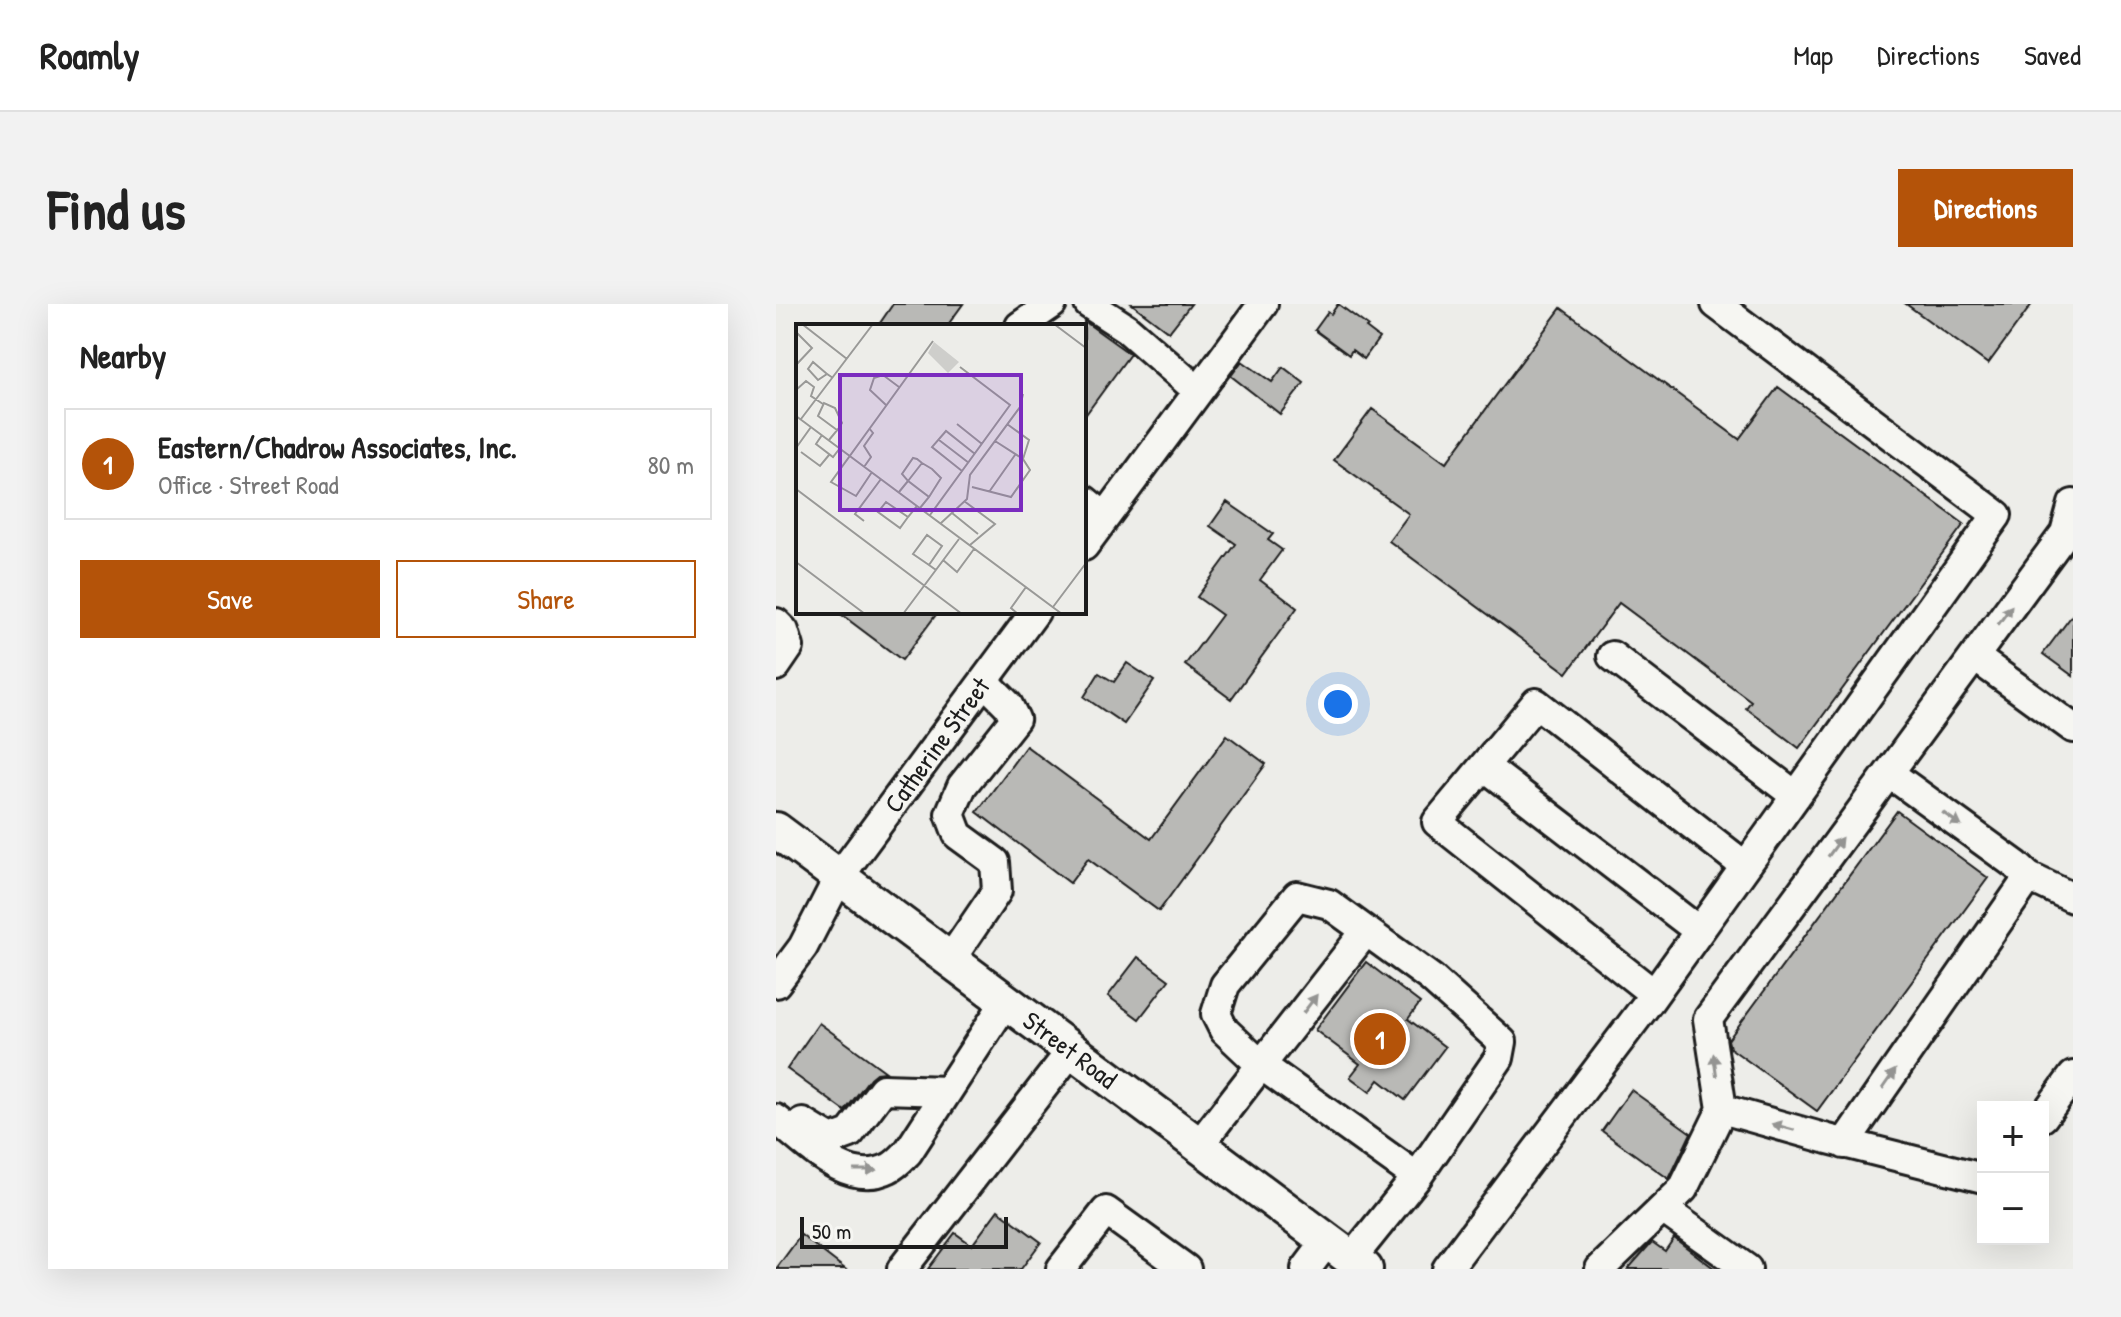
<!DOCTYPE html>
<html lang="en">
<head>
<meta charset="utf-8">
<style>
  :root { --surface:#fff; --page:#f2f2f2; --text:#222; --muted:#767676; --line:#e0e0e0; --accent:#b45309 }
  body { margin:0; font-family:"Patrick Hand",sans-serif; background:var(--page); color:var(--text) }
  .controls { position:absolute; right:24px; bottom:24px; display:grid; overflow:hidden; border-radius:0px; box-shadow:0 8px 32px #0002 }
  .controls button { width:72px; height:72px; display:grid; place-items:center; padding:0; border:0; border-bottom:2px solid var(--line); background:var(--surface); color:var(--text); font:40px sans-serif }
  .scale { position:absolute; left:24px; bottom:20px; width:208px; box-sizing:border-box; padding-left:8px; border:4px solid #1c1c1c; border-top:0; font-size:22px; line-height:28px; white-space:nowrap; color:#1c1c1c; -webkit-text-stroke:6px #f6f6f2; paint-order:stroke }
  .you { position:absolute; left:562px; top:400px; width:28px; height:28px; margin:-20px; border:6px solid #fff; border-radius:50%; background:#1a73e8; box-shadow:0 0 0 12px #1a73e833 }
  .badge { display:grid; place-items:center; width:52px; height:52px; border-radius:50%; background:var(--accent); color:#fff; font-size:26px; font-weight:700 }
  .pin { position:absolute; translate:-50% -50%; border:4px solid #fff; box-shadow:0 2px 8px #0006 }
  .list { margin:0; padding:0; list-style:none }
  h2 { display:flex; justify-content:space-between; align-items:center; height:104px; margin:0; padding:0 32px; font-size:34px }
  h2 small { font-size:26px; font-weight:400; color:var(--muted) }
  .list li { display:grid; grid-template-columns:52px 1fr auto; gap:24px; align-items:center; box-sizing:border-box; height:112px; margin:0 16px 16px; padding:0 16px; border:2px solid var(--line); border-radius:0px }
  .list b { display:block; font-size:30px; white-space:nowrap }
  .list p { margin:0; font-size:26px; white-space:nowrap; color:var(--muted) }
  .list em { font-size:26px; font-style:normal; color:var(--muted) }
  .actions { display:flex; gap:16px; padding:24px 32px }
  .actions a { flex:1; padding:18px 0; border:2px solid var(--accent); border-radius:0px; text-align:center; font-size:28px; color:var(--accent) }
  .actions .main { background:var(--accent); color:#fff }
  .map { position:relative; flex:none; width:1297px; height:965px; overflow:hidden; border-radius:0px }
  header { display:flex; align-items:center; gap:48px; box-sizing:border-box; height:112px; padding:0 40px; background:var(--surface); border-bottom:2px solid var(--line) }
  header strong { font-size:38px }
  nav { display:flex; gap:44px; margin-inline-start:auto; font-size:28px }
  .intro { display:flex; align-items:center; justify-content:space-between; box-sizing:border-box; height:192px; padding:0 48px }
  h1 { margin:0; font-size:56px }
  .button { padding:20px 36px; border-radius:0px; background:var(--accent); color:#fff; font-size:28px; font-weight:700 }
  main { display:flex; gap:48px; padding:0 48px }
  aside { flex:1; background:var(--surface); border-radius:0px; box-shadow:0 8px 32px #0002 }
  .map>svg:first-child { display:block }
  .building { fill:#b9b9b6; stroke:#1c1c1c; stroke-width:2 }
  .lines { fill:none; stroke-linecap:round; stroke-linejoin:round }
  .minor-casing { stroke:#1c1c1c; stroke-width:34 }
  .major-casing { stroke:#1c1c1c; stroke-width:40 }
  .minor { stroke:#f6f6f2; stroke-width:28 }
  .major { stroke:#f6f6f2; stroke-width:34 }
  .oneway { fill:#949492 }
  .labels { text-anchor:middle; stroke-width:6; stroke-linejoin:round; paint-order:stroke }
  .street-label { font-size:26px; fill:#1c1c1c; stroke:#f6f6f2 }
  .inset-road { fill:none; stroke:#999997; stroke-width:2 }
  .view { fill:#7b2cbf; fill-opacity:0.15; stroke:#7b2cbf; stroke-width:4 }
  .inset-edge { fill:none; stroke:#1c1c1c; stroke-width:4 }
</style>
</head>
<body>
<header>
<strong>Roamly</strong>
<nav><a>Map</a><a>Directions</a><a>Saved</a></nav>
</header>
<div class="intro"><h1>Find us</h1><a class="button">Directions</a></div>
<main>
<aside>
<h2>Nearby<small></small></h2>
<ul class="list">
<li><span class="badge">1</span><div><b>Eastern/Chadrow Associates, Inc.</b><p>Office · Street Road</p></div><em>80 m</em></li>
</ul>
<div class="actions"><a class="main">Save</a><a>Share</a></div>
</aside>
<div class="map">
<svg width="1297" height="965" viewBox="0 0 1297 965">
  <rect width="100%" height="100%" fill="#edede9"/>
  <filter id="ink" filterUnits="userSpaceOnUse"><feTurbulence type="fractalNoise" baseFrequency=".0125" numOctaves="2"/><feDisplacementMap in="SourceGraphic" scale="16" xChannelSelector="R" yChannelSelector="G"/><feConvolveMatrix kernelMatrix="1 2 1 2 8 2 1 2 1" color-interpolation-filters="sRGB"/></filter>
  <g filter="url(#ink)">
    <!-- building -->
    <path class="building" d="M117 0H187L171 22H102Z
      M356 0H415L393 28Z
      M562 0 592 22 590 24 603 34 588 55 576 46 573 51 539 26 552 8 555 10Z
      M1130 0H1256L1212 60Z
      M785 4 963 135 1002 83 1188 220 1023 444 970 404 975 397 843 299 791 369 613 237 633 210 558 156 596 105 670 159Z
      M308 17 354 50 308 113Z
      M466 57 496 78 507 63 528 79 504 110 455 72Z
      M451 198 497 230 492 236 506 246 484 276 521 304 455 395 409 361 446 311 421 293 460 240 434 222Z
      M62 308H162L126 356Z
      M1297 310V372L1267 350Z
      M351 359 378 377 348 420 308 393 323 369 338 378Z
      M451 431 490 460 383 607 312 555 294 579 201 508 250 442 375 535Z
      M1121 507 1212 574 1041 807 954 744 952 736Z
      M362 653 393 676 363 715 332 692Z
      M590 658 644 699 632 715 669 743 629 796 603 776 594 788 574 773 584 760 539 726Z
      M43 719 110 768 100 769 94 774 69 807 11 765Z
      M855 786 915 829 893 875 826 827Z
      M222 906 265 938 245 965H152L179 929 196 941Z
      M25 931 69 965H0Z
      M898 934 939 965H852L876 938 889 947Z"/>
    <g class="lines">
      <defs>
        <path id="minor" d="M313 0 350 24 422 87
          M244 22 276 0
          M308 196 329 213
          M308 242 487 0
          M0 319 8 327 13 343 0 362
          M836 352 1020 492
          M1199 353 1297 424
          M708 462 923 627
          M1113 469 1240 561 1253 573 1297 594
          M590 627 485 761 448 726 440 710 449 681 521 592 553 600 655 674 726 738 723 754 641 873
          M174 656 221 587 219 558 182 531 174 510 186 482 239 415 232 401 208 377
          M0 679 27 643 63 573 259 308
          M878 690 661 518 760 399 969 562
          M946 805 1052 835 1207 874
          M1267 813 1297 772
          M0 815C30 838 71 885 113 864 120 861 127 853 132 848L230 697
          M27 819 55 836 74 829 107 785 171 787
          M1068 840 1253 573
          M423 841 485 761 641 873 575 955
          M887 905 971 965
          M126 965 295 747
          M285 965 330 907 410 965
          M530 965 551 937
          M671 965 871 700 1221 211 940 0
          M824 965 907 885 946 805 932 715 1289 229 1297 200"/>
        <path id="major" d="M0 526 589 965"/>
      </defs>
      <!-- minor casing -->
      <use href="#minor" class="minor-casing"/>
      <!-- major casing -->
      <use href="#major" class="major-casing"/>
      <!-- minor -->
      <use href="#minor" class="minor"/>
      <!-- major -->
      <use href="#major" class="major"/>
    </g>
    <!-- one-way arrows -->
    <defs><path id="oneway-solid" d="M-6-.8H1V-3.2L6.5 0L1 3.2V.8H-6Z" transform="scale(2)"/></defs>
    <g class="oneway">
      <use href="#oneway-solid" transform="translate(1229 311) rotate(-54)"/>
      <use href="#oneway-solid" transform="translate(1176 515) rotate(35)"/>
      <use href="#oneway-solid" transform="translate(1059 543) rotate(-54)"/>
      <use href="#oneway-solid" transform="translate(534 700) rotate(-53)"/>
      <use href="#oneway-solid" transform="translate(939 761) rotate(-98)"/>
      <use href="#oneway-solid" transform="translate(1113 775) rotate(-55)"/>
      <use href="#oneway-solid" transform="translate(1007 823) rotate(-164)"/>
      <use href="#oneway-solid" transform="translate(89 866)"/>
    </g>
  </g>
  <g class="labels">
    <!-- street labels -->
    <g class="street-label">
      <text transform="translate(161 441) rotate(-54)" y="9">Catherine Street</text>
      <text transform="translate(294 746) rotate(37)" y="9">Street Road</text>
    </g>
  </g>
  <!-- overview -->
  <g transform="translate(20 20)">
    <rect width="290" height="290" fill="#edede9"/>
    <path d="M138 18 163 38 152 49 132 29Z" fill="#cececb"/>
    <path class="inset-road" d="M6 0 51 35M258 0 290 24M0 8 16 24 0 41M31 50 17 38 12 45 22 56 31 50 37 54M0 66 10 57 18 63 15 72 27 80M90 81 74 66 78 54 87 51 103 63M0 92 266 290M5 95 77 0M161 100 186 120M26 111 20 120 37 133 44 124M33 116 43 104 46 99 39 84 28 79 22 92 41 106M143 116 173 139M199 117 227 135M0 124 15 103M5 128 24 142 33 131M126 139 112 157 106 150 117 134 121 135 126 139 136 145 145 154 133 173M68 143 75 133 68 122 77 109 73 104M166 147 136 123 150 107 179 130M76 148 60 172 35 158 137 17M176 163 215 173 234 146 227 135 233 116 211 100M0 165 166 290M103 168 112 157 133 173 124 184M193 168 219 131M168 177 199 200 174 221M156 189 182 210M134 191 214 81 164 43M112 193 90 178 82 188 104 204 112 193 121 182M68 197 59 190 85 155M145 199 171 175 174 151 224 83 227 70M147 236 161 248 178 225M0 238 69 290M133 241 117 230 131 211 146 222 133 241 140 246M257 283 290 239M107 290 163 215M222 290 215 284 230 263"/>
    <path class="view" d="M44 51H225V186H44Z"/>
    <rect width="290" height="290" class="inset-edge"/>
  </g>
</svg>
<div class="controls">
<button>+</button>
<button>−</button>
</div>
<div class="scale">50 m</div>
<div class="you"></div>
<div class="pin badge" style="left:604px;top:735px">1</div>
</div>
</main>
</body>
</html>
